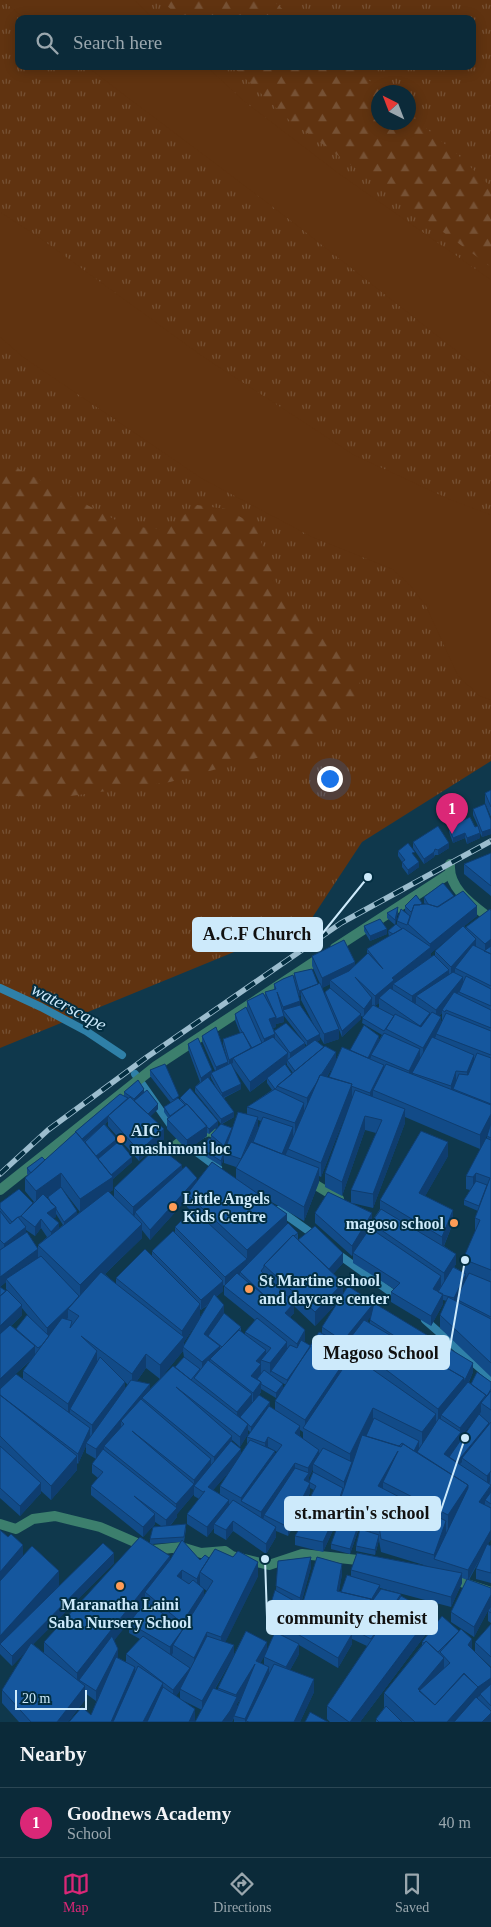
<!DOCTYPE html>
<html lang="en">
<head>
<meta charset="utf-8">
<style>
  :root { --surface:#0b2a39; --page:#143241; --text:#f1f3f6; --muted:#9aa7ae; --line:#2b4653; --accent:#db2777 }
  body { margin:0; font-family:Georgia,serif; background:var(--page); color:var(--text) }
  .compass { position:absolute; left:371px; top:85px; width:45px; height:45px; border-radius:50%; background:var(--surface); box-shadow:0 2px 12px #0003; rotate:318deg }
  .scale { position:absolute; left:15px; bottom:12px; width:72px; box-sizing:border-box; padding-left:5px; border:2px solid #cdeafb; border-top:0; font-size:14px; line-height:18px; white-space:nowrap; color:#cdeafb; -webkit-text-stroke:4px #032e41; paint-order:stroke }
  .you { position:absolute; left:329px; top:778px; width:18px; height:18px; margin:-12px; border:4px solid #fff; border-radius:50%; background:#1a73e8; box-shadow:0 0 0 8px #1a73e833 }
  .badge { display:grid; place-items:center; width:32px; height:32px; border-radius:50%; background:var(--accent); color:#fff; font-size:16px; font-weight:700 }
  .pin { position:absolute; translate:-50% -41px; filter:drop-shadow(0 1px 2px #0008) }
  .pin::after { content:''; position:absolute; top:26px; width:18px; height:15px; background:inherit; clip-path:polygon(0 0,100% 0,50% 100%) }
  .list { margin:0; padding:0; list-style:none }
  h2 { display:flex; justify-content:space-between; align-items:center; height:65px; margin:0; padding:0 20px; font-size:21px }
  h2 small { font-size:16px; font-weight:400; color:var(--muted) }
  .list li { display:grid; grid-template-columns:32px 1fr auto; gap:15px; align-items:center; box-sizing:border-box; height:70px; padding:0 20px; border-top:1px solid var(--line) }
  .list b { display:block; font-size:19px; white-space:nowrap }
  .list p { margin:0; font-size:16px; white-space:nowrap; color:var(--muted) }
  .list em { font-size:16px; font-style:normal; color:var(--muted) }
  .icon { flex:none; width:28px; height:28px; fill:none; stroke:currentColor; stroke-width:2; stroke-linecap:round; stroke-linejoin:round }
  .map { position:relative; flex:none; width:491px; height:1722px; overflow:hidden }
  .search { position:absolute; background:var(--surface); box-shadow:0 2px 12px #0003; left:15px; right:15px; top:15px; height:55px; display:flex; align-items:center; gap:12px; box-sizing:border-box; padding:0 18px; border-radius:10px; color:var(--muted); font-size:19px }
  .sheet { height:135px; background:var(--surface) }
  nav { display:flex; justify-content:space-around; align-items:center; box-sizing:border-box; height:70px; border-top:1px solid var(--line); background:var(--surface); font-size:14px; color:var(--muted) }
  nav a { display:grid; justify-items:center; gap:2px }
  nav .on { color:var(--accent) }
  .map>svg:first-child { display:block }
  .grass { fill:url(#grass-tufts); fill-rule:evenodd }
  .forest { fill:url(#forest-firs) }
  .pitch { fill:#603310 }
  .lines { fill:none; stroke-linecap:round; stroke-linejoin:round }
  .stream { stroke:#2f80a8; stroke-width:8 }
  .service { stroke:#3c7f6d; stroke-width:10 }
  .minor { stroke:#3c7f6d; stroke-width:10 }
  .rail-casing { stroke:#9cbdce; stroke-width:5.5 }
  .rail { stroke:#032e41; stroke-width:4; stroke-dasharray:11; stroke-linecap:butt }
  .wall { fill:#124b88; fill-rule:evenodd }
  .shaded-wall { fill:#0f3d6f }
  .building { fill:#15579e; stroke:#0f3d6f }
  .poi-dot { fill:#fe9c57; stroke:#032e41; stroke-width:2 }
  .labels { text-anchor:middle; stroke-width:4; stroke-linejoin:round; paint-order:stroke }
  .poi-label { font-size:16px; font-weight:bold; fill:#cdeafb; stroke:#032e41; text-anchor:start }
  .water-label { font-size:18px; font-style:italic; fill:#cce9fb; stroke:#032e41 }
  .leader { fill:none; stroke:#cdeafb; stroke-width:2 }
  .callout-dot { fill:#cdeafb; stroke:#032e41; stroke-width:2 }
  .callout { fill:#cdeafb; stroke:#cdeafb; stroke-width:2 }
  .callout-label { font-size:18px; text-anchor:middle; font-weight:bold; fill:#111 }
</style>
</head>
<body>
<div class="map">
<svg width="491" height="1722" viewBox="0 0 491 1722">
  <defs>
    <pattern id="grass-tufts" width="24" height="20" patternUnits="userSpaceOnUse" patternTransform="scale(1.25)"><rect width="24" height="20" fill="#603310"/><path d="M3 7l-1-3M5 7V3M7 7l1-3M15 17l-1-3M17 17v-4M19 17l1-3" fill="none" stroke="#765134"/></pattern>
    <pattern id="forest-firs" width="22" height="20" patternUnits="userSpaceOnUse" patternTransform="scale(1.25)"><rect width="22" height="20" fill="#603310"/><path d="M5 1l3.5 6h-7zM16 11l3.5 6h-7z" fill="#765134"/></pattern>
  </defs>
  <rect width="100%" height="100%" fill="#0f384c"/>
  <!-- grass -->
  <path class="grass" d="M0 0H491V761L362 842 310 921 0 1048ZM19 19H472V66H19ZM378 92H408V122H378Z"/>
  <!-- forest -->
  <path class="forest" d="M161 0H272L294 19H181Z
    M232 66H352L383 92H378V122H408L409 114 458 155 491 187V267L288 119Z
    M0 459 125 525 164 530 197 505 226 509 255 525 276 582 308 620 356 658 361 689 340 720 307 744 170 782 50 799 0 795Z"/>
  <!-- pitch -->
  <path class="pitch" d="M2 0H134L154 19H25Z
    M86 66H206L245 102 338 173 491 280V378L294 223Z
    M0 212 40 238 202 356 354 455 451 500 491 515V700L480 696 458 676 426 606 410 585 392 569 312 537 201 478 23 357 0 337Z"/>
  <g class="lines">
    <!-- stream -->
    <path class="stream" d="M0 988 41 1007 86 1031 122 1055
      M135 1074 172 1127
      M183 1142 218 1168
      M279 1210 317 1237
      M335 1252 399 1298
      M425 1320 491 1378"/>
    <!-- service -->
    <path class="service" d="M335 948 449 874
      M0 1190 156 1066 323 956"/>
    <!-- minor -->
    <path class="minor" d="M450 864C448 889 473 905 491 919
      M157 1161 181 1141 209 1131 224 1138
      M306 1179 339 1199
      M0 1524 16 1529 33 1519 55 1516 100 1527 153 1550 181 1547 201 1553 225 1551 232 1556 269 1565 302 1554 367 1561
      M449 1578 491 1592"/>
    <defs>
      <path id="rail" d="M0 1174 48 1130 147 1057 341 923 491 841"/>
    </defs>
    <!-- rail casing -->
    <use href="#rail" class="rail-casing"/>
    <!-- rail -->
    <use href="#rail" class="rail"/>
  </g>
  <!-- wall -->
  <path class="wall" d="M491 790V817L485 803V793Z
    M473 809 491 820V834L482 837 480 833V838L467 844 465 838 453 843 449 832V827H475L478 826 473 815Z
    M413 842 449 848 438 855H435L434 857 424 864 413 848Z
    M398 851 415 857 419 867 408 875 402 867V862L398 856Z
    M491 853V896L464 874V864Z
    M443 883 454 897 463 891 477 906V916L464 926 466 928V927L490 909 491 911V1377L440 1328V1315L447 1301 443 1300V1304L431 1326 391 1302V1292L394 1289 353 1263V1254L352 1256 315 1223V1213L328 1192 351 1203V1190L376 1133 365 1130 342 1196 325 1187V1173L353 1096H352V1098L321 1177 319 1176V1182L304 1221 263 1197 287 1214V1224L288 1223 298 1233V1240L315 1226 343 1253V1263L333 1274 343 1283V1294L348 1286 374 1303 473 1363V1372L469 1382 471 1384 477 1372 491 1382V1539L488 1544 491 1546V1583L476 1579V1569L483 1554 469 1580 491 1588V1605L474 1637 451 1622V1612L467 1580 462 1578V1583L451 1607 380 1588V1591L381 1589 401 1594V1596L432 1613V1626L360 1722H330L327 1719V1706L367 1646 352 1639V1644L338 1668 299 1645V1654L290 1670 314 1679V1692L300 1722H234V1718L232 1722H195L202 1710 182 1700 195 1709V1722H69L82 1707 91 1715 99 1695 96 1701 85 1693V1700L68 1722H19L2 1703V1690L25 1652 12 1666 0 1654V1530L8 1537 11 1534 23 1545V1556L32 1546 59 1571V1585L50 1595 103 1543 114 1553V1563L33 1644 44 1653V1642L140 1537 150 1543V1539L153 1527 161 1526 155 1522V1524L143 1537 91 1495V1486L98 1478 92 1473V1464L96 1459 86 1453V1446L78 1464 77 1463V1470L51 1500 41 1491V1493L20 1516 0 1498V1389L16 1374 23 1379V1371L30 1361 0 1388V1203L19 1189 33 1203 34 1202 25 1191V1178L28 1175 27 1174V1168L42 1157 45 1160 75 1133V1132L120 1094 124 1096V1092L138 1080 144 1089V1092L147 1090 158 1104V1109L150 1116 164 1129V1139L139 1161 108 1126V1121L105 1124 117 1139V1143L119 1141 132 1157V1162L113 1179V1190L109 1192 114 1197V1188L158 1146 182 1165V1169L186 1166 197 1178V1181L212 1162 236 1179V1167L224 1163V1158L221 1166 202 1154V1149L209 1138 211 1139V1135L221 1124 195 1092V1087L200 1082 188 1049V1044L198 1038 212 1070V1072L215 1071 202 1041V1036L216 1027 228 1062 223 1044V1039L240 1033 235 1020V1014L246 1007 247 1009V1001L263 993 265 995V992L274 990V984L283 979 293 975 300 1001V1005L314 1025 301 1000V995L299 996 294 978V973L312 969 318 984H320L312 966V956L344 940 355 962V966L367 955V949L389 937 388 931 395 925 387 918V913L398 907V912L395 925 396 924 397 925V921L401 909 409 916 405 911V906L416 895 422 903V904H425L424 903V897ZM457 931 435 951V956L434 955 431 957V953ZM330 984V989L325 992V996L322 988ZM379 1003V1008L375 1006ZM332 1012 342 1037 361 1019V1016L363 1017 362 1023 382 1035 379 1040V1036L364 1025 350 1051 342 1047 336 1060V1052L325 1046 324 1047 317 1041 320 1040V1037L324 1044 339 1039V1029ZM442 1013V1020L441 1023V1017L439 1016ZM284 1016 307 1046 305 1047V1043L286 1023 274 1031 273 1028 276 1027V1024L284 1022ZM287 1063V1065L293 1073 292 1074 285 1064ZM333 1066 329 1077H327ZM233 1067 250 1092 267 1079V1083L272 1090 247 1107V1114L238 1112 232 1129V1128L222 1124 234 1117V1112L224 1098 241 1089V1084ZM211 1076V1078L217 1089 209 1078ZM405 1117 480 1149 487 1135V1138L466 1176V1189L470 1190 464 1200V1205L478 1211 475 1218V1232L463 1259V1272L454 1267 456 1264V1254L444 1246 453 1223V1210L425 1196 448 1156V1142L421 1131 380 1200V1209L372 1221V1213L352 1203 373 1208 405 1123ZM258 1120 261 1121 253 1142 258 1127ZM61 1187 80 1212 77 1214V1211L61 1187 48 1197V1199L46 1198ZM187 1199V1207L191 1211 175 1227V1232L173 1231 152 1251V1256L145 1249 116 1278V1284L105 1274 142 1238V1230L150 1240ZM56 1214 63 1225 59 1228V1223L53 1218 56 1217ZM371 1226V1229L360 1244ZM41 1228 47 1237 38 1245V1249L27 1232 26 1233V1230L35 1236ZM6 1282V1289L7 1290 6 1291 0 1287ZM223 1285 224 1286V1295L255 1320 245 1332V1335L241 1332V1327L224 1313V1314V1305L216 1297 223 1291ZM338 1302 322 1327V1333L319 1332 311 1346 304 1342 305 1340V1330L290 1317 294 1313V1306L315 1326ZM208 1305 200 1317V1309L201 1310ZM22 1308 30 1318 27 1315 16 1329 11 1326 22 1315ZM370 1317V1323L367 1321ZM198 1321 184 1346V1342ZM183 1351 184 1357 175 1367 173 1366 150 1389V1384L137 1381 146 1368 160 1379ZM274 1378 286 1385 275 1401V1410L270 1407V1402L259 1395 261 1392V1389L276 1398 283 1389V1384ZM125 1382 128 1385 125 1389ZM476 1417 461 1440V1437ZM248 1430 250 1432 247 1437V1445L241 1454V1449L232 1442V1440L240 1447 248 1434ZM300 1430 303 1432V1439L300 1436ZM268 1447 277 1452 275 1454V1451L267 1448ZM313 1469V1472L309 1483V1477ZM229 1472 220 1486V1494L213 1490ZM310 1488 314 1490 311 1496V1502L314 1503 295 1536V1545L323 1552 339 1517 371 1532 360 1529 356 1546V1551L375 1555 379 1540 381 1552 427 1566 357 1553 351 1570V1576L347 1575 341 1592 339 1591 342 1574V1564L317 1557 303 1602V1606L301 1604 311 1567V1557L278 1561 276 1590 267 1616V1626L289 1639 275 1632 267 1651V1642L246 1631 234 1655V1645L225 1642 258 1576V1562L238 1551 233 1557 215 1549 209 1558 205 1555 200 1560 184 1542 186 1529V1524L170 1526 177 1517V1514L194 1494V1489V1496L199 1499 187 1514V1524L207 1537 214 1528V1533L226 1540 233 1531 266 1554 276 1537V1531L288 1536 310 1493ZM180 1542 170 1560V1556L152 1544ZM200 1583V1586L207 1591 204 1597V1589L199 1585ZM145 1602 129 1623V1633L140 1639 126 1654V1662L118 1658V1649L114 1640ZM234 1655 218 1688V1690L215 1689ZM265 1655 264 1657V1665L260 1663ZM180 1690V1699L176 1696ZM242 1696 237 1707V1704Z
    M364 926 387 934 370 941 364 931Z
    M150 1070 180 1101V1098L218 1126 209 1134 207 1133V1136L187 1150 167 1129V1119L168 1118 164 1112V1107L171 1103 150 1076Z
    M358 1531 350 1554 331 1549V1544Z
    M491 1606V1623L488 1621V1611Z
    M491 1624V1667L475 1652V1642Z
    M422 1642 472 1649 491 1668V1722H376V1719L384 1708V1693L422 1645Z"/>
  <!-- shaded-wall -->
  <path class="shaded-wall" d="M491 829V834L482 837V832Z
    M465 833V838L453 843V838Z
    M480 833V838L467 844V838Z
    M449 843V848L438 855V850Z
    M434 852V857L424 864V859Z
    M419 862V867L408 875V870Z
    M477 906V916L431 953V957L393 984V990L379 998V1003L375 1006V996L392 978 430 948V944Z
    M398 907V912L395 925V920Z
    M387 929V934L370 941V936Z
    M476 939V948L455 968V972L451 977V967Z
    M491 939V949L485 952V944Z
    M355 962V972L330 980V984L322 988V978Z
    M449 970V980L416 996V1003L412 1006V996Z
    M463 977V987L443 1011 442 1010V1013L436 1020V1010Z
    M299 991H301V995L299 996Z
    M372 998V1008L364 1018V1009Z
    M300 1001V1006L283 1010V1012V1007Z
    M430 1013V1023L420 1036V1026Z
    M361 1014V1019L342 1037V1031Z
    M284 1016V1022L276 1024V1027L269 1029V1019L276 1017Z
    M441 1017V1027L436 1034V1036L423 1058V1048Z
    M339 1029V1039L324 1044V1034Z
    M275 1034V1044L264 1049V1039Z
    M320 1034V1040L307 1046V1041Z
    M379 1036V1041L371 1055V1057L368 1063V1058Z
    M305 1043V1049L290 1058V1053Z
    M420 1049V1059L409 1081V1071Z
    M336 1052V1062L307 1108V1098Z
    M288 1053 287 1063 250 1092V1082Z
    M474 1055V1065L467 1081V1072Z
    M233 1058V1063L229 1065V1060Z
    M228 1062V1067L216 1072V1067Z
    M384 1065V1075L373 1090V1097L370 1103V1093Z
    M212 1070V1075L211 1073V1076L201 1083V1078Z
    M456 1071V1081L451 1096V1086Z
    M241 1084V1089L222 1098V1093Z
    M352 1084V1098L321 1177V1163Z
    M144 1089V1094L134 1102V1099Z
    M304 1103V1112L295 1133V1123Z
    M158 1104V1109L147 1120V1114Z
    M405 1109V1123L373 1208V1194Z
    M234 1112V1117L221 1124V1119Z
    M491 1114V1128L480 1149V1135Z
    M108 1116V1121L81 1144V1139Z
    M365 1116V1130L342 1196V1182Z
    M258 1117V1127L242 1169V1159Z
    M218 1121V1126L209 1134V1129Z
    M207 1126V1136L187 1150V1140Z
    M293 1127V1137L282 1164V1154Z
    M232 1128 224 1153V1158L221 1166V1161L224 1150V1146Z
    M164 1129V1139L139 1161V1151Z
    M117 1139V1144L95 1162V1157Z
    M448 1142V1156L419 1207V1193Z
    M132 1157V1162L113 1179V1190L80 1213V1199L111 1175Z
    M182 1165V1175L135 1212V1215L133 1217V1207Z
    M319 1168V1182L304 1221V1207Z
    M61 1173V1187L36 1205V1191Z
    M476 1173V1186L473 1191V1177Z
    M197 1178V1188L187 1194V1199L150 1240V1230Z
    M56 1207V1217L47 1223V1213Z
    M453 1210V1223L442 1250V1237Z
    M77 1211V1216L64 1227V1222Z
    M372 1213V1223H371V1226L352 1256V1246Z
    M287 1214V1228L247 1264V1250Z
    M41 1219V1228L35 1236V1227Z
    M59 1223V1233L51 1242V1232Z
    M142 1224V1238L80 1298V1285Z
    M26 1227V1237L4 1254V1244Z
    M38 1249V1258L6 1279V1282L0 1287V1277Z
    M343 1253V1263L327 1281V1271Z
    M456 1254V1264L444 1283V1273Z
    M247 1259V1268L240 1272V1275L225 1287V1277Z
    M466 1274V1279L454 1303V1298Z
    M441 1276V1286L433 1299V1289Z
    M223 1281V1291L201 1310V1300Z
    M343 1283V1297L315 1326V1312Z
    M443 1294V1304L431 1326V1316Z
    M80 1297 68 1309V1318L47 1338V1328Z
    M294 1303V1313L285 1323V1313Z
    M374 1303V1313L349 1343 348 1341V1345L343 1351V1341Z
    M200 1304V1318L184 1342 183 1351 160 1379V1365L182 1339V1331Z
    M22 1305V1315L0 1336V1326Z
    M224 1305V1315L209 1337 204 1334Z
    M305 1330V1340L297 1353V1344Z
    M287 1342V1352L270 1373V1363Z
    M35 1346V1356L0 1388V1379Z
    M220 1346V1355L210 1359V1365L202 1372V1362Z
    M311 1346 287 1385V1380Z
    M353 1349V1363L305 1429V1420Z
    M266 1350V1359L261 1360V1374L251 1385V1376L256 1361Z
    M97 1351V1364L70 1409V1413L68 1418V1404Z
    M146 1354V1368L132 1388V1374Z
    M473 1363V1372L464 1392 441 1415V1420L438 1422V1409Z
    M125 1382V1392L92 1435V1425Z
    M261 1382V1392L253 1402V1393Z
    M150 1384V1393L142 1398V1403L121 1421V1429L104 1446V1450L96 1459V1449Z
    M283 1384V1389L276 1398V1393Z
    M252 1394V1404L237 1421V1412Z
    M486 1395 481 1403V1412L461 1437V1442L444 1464V1454L460 1433V1428Z
    M270 1402V1407L251 1432V1427Z
    M373 1408V1422L352 1463V1472L344 1492V1482L350 1467V1454Z
    M436 1414V1428L422 1446V1432Z
    M489 1423V1428L462 1458V1462L457 1467V1462Z
    M248 1424V1434L240 1447V1437Z
    M300 1426V1436L295 1443V1433Z
    M90 1428V1438L86 1443V1446L78 1464V1454Z
    M232 1436V1446L214 1467V1457Z
    M268 1437V1447L265 1453V1443Z
    M419 1441V1451L416 1456 414 1451Z
    M241 1449V1458L208 1496V1487Z
    M319 1450V1460L313 1464V1469L309 1477V1483L304 1480 308 1474V1468Z
    M275 1451V1461L241 1501V1507V1498Z
    M398 1451 383 1482V1491L378 1486Z
    M77 1456V1470L51 1500V1486Z
    M211 1459V1469L194 1486V1490V1480Z
    M295 1463V1473L264 1515V1517L261 1522V1512Z
    M490 1472V1482L487 1486V1476Z
    M41 1483V1493L20 1516V1506Z
    M310 1483V1493L288 1536V1527Z
    M194 1484V1494L177 1514V1517L166 1530V1520L176 1508V1504Z
    M468 1485V1498L448 1529V1515Z
    M491 1486V1496L485 1500V1504L479 1512V1502Z
    M343 1488 337 1511 339 1507V1517L323 1552V1542Z
    M229 1500V1510L214 1524V1528L207 1537V1527Z
    M155 1514V1524L143 1537V1527Z
    M233 1521V1531L226 1540V1530Z
    M446 1521V1534L434 1559V1569V1555Z
    M358 1526V1531L350 1554V1549Z
    M276 1527V1537L266 1554V1544Z
    M491 1530V1539L468 1580V1570Z
    M379 1535V1540L375 1555V1550Z
    M23 1545V1558L0 1586V1572Z
    M114 1553V1563L12 1666V1656Z
    M170 1556V1570L145 1592V1602L82 1681 79 1680V1684L77 1686V1673Z
    M311 1557V1567L300 1608V1598Z
    M258 1562V1576L221 1651V1637Z
    M342 1564V1574L337 1601V1591Z
    M182 1570V1579L177 1576Z
    M59 1571V1585L3 1647 0 1644V1636Z
    M200 1573V1583L197 1589V1579Z
    M462 1573V1583L451 1607V1597Z
    M380 1585V1591L352 1629V1632L348 1636V1627Z
    M204 1589V1599L173 1645V1653L170 1657V1647L182 1631V1623Z
    M491 1595V1605L474 1637V1627Z
    M432 1613V1626L360 1722H350Z
    M207 1632V1646L194 1672V1658Z
    M352 1634V1644L338 1668V1658Z
    M472 1639V1649L468 1655V1645Z
    M267 1642V1652L256 1671V1661Z
    M299 1644V1654L286 1677V1667Z
    M234 1645V1655L202 1711V1701Z
    M118 1649V1659L96 1701V1691Z
    M444 1658V1671L424 1695 418 1689Z
    M255 1664V1674L237 1704V1710L234 1716 232 1722H222L236 1699V1695Z
    M135 1667V1676L115 1722H111Z
    M269 1667V1677L246 1721V1722H245V1719Z
    M190 1668V1678L173 1700V1690Z
    M491 1678V1688L480 1694V1696L478 1697V1701L459 1722H447L478 1687Z
    M314 1679V1692L300 1722H294Z
    M163 1683V1696L150 1722H143Z
    M85 1686V1700L68 1722H57Z
    M195 1709V1722H189Z
    M491 1713V1722H482Z"/>
  <!-- building -->
  <path class="building" d="M491 790V807L485 793Z
    M485 804 491 820V829L482 832 473 809Z
    M470 817 475 827 478 826 480 833 467 838 465 833 453 838 449 827Z
    M438 826 449 843 438 850 435 849 434 852 424 859 413 842Z
    M408 843 415 852 412 853 419 862 408 870 402 862 405 860 398 851Z
    M491 853V886L464 864Z
    M443 883 454 896 437 907 428 904 424 897Z
    M463 891 477 906 430 944 408 924 414 905 427 904 438 907Z
    M416 895 422 903 420 905H414L412 911 411 912 405 906Z
    M398 907 395 920 387 913Z
    M401 909 410 916 407 925 397 921Z
    M490 909 491 911V939L485 944 466 927Z
    M380 919 387 929 370 936 364 926Z
    M396 924 402 929 393 934 388 931Z
    M463 926 476 939 451 967 435 951Z
    M403 928 431 947 392 978 394 980 375 996 355 977 372 998 364 1009 330 980 349 971 368 953 383 969 367 949Z
    M344 940 355 962 322 978 312 956Z
    M473 945 491 954V986L455 968Z
    M491 946V954L484 951Z
    M434 955 449 970 412 996 393 984Z
    M312 969 318 984 299 991 294 973Z
    M453 972 463 977 436 1010 416 996Z
    M293 975 300 1001 283 1007 277 992 284 1016 276 1019V1017L265 992 276 989 274 984 283 979Z
    M466 976 491 989V1006L459 992Z
    M320 983 339 1029 324 1034 301 991Z
    M330 988 361 1014 342 1031 325 992Z
    M390 988 430 1013 420 1026 379 998Z
    M454 992 491 1010V1028L446 1010 445 1012 442 1010Z
    M263 993 276 1017 269 1019 275 1034 264 1039 247 1001Z
    M300 1005 320 1034 307 1041 283 1010Z
    M373 1005 394 1016 384 1031 362 1018Z
    M246 1007 262 1043 252 1048 240 1028 235 1014Z
    M432 1012 441 1017 423 1048 386 1029 395 1014 421 1027Z
    M446 1013 491 1031V1055L436 1034Z
    M286 1023 305 1043 290 1053 274 1031Z
    M364 1025 379 1036 368 1058 350 1050Z
    M216 1027 228 1062 216 1067 202 1036Z
    M243 1032 251 1048 229 1060 223 1039Z
    M384 1033 420 1049 409 1071 371 1055Z
    M273 1037 288 1053 250 1082 233 1058Z
    M432 1037 474 1055 467 1072 456 1071 451 1086 412 1073Z
    M198 1038 212 1070 201 1078 188 1044Z
    M315 1040 324 1047 295 1071 287 1060Z
    M325 1046 336 1052 321 1075H320L317 1082 307 1098 277 1086Z
    M342 1047 384 1065 370 1093 351 1086 352 1084 329 1077Z
    M477 1053 491 1058V1104L453 1089 459 1074 468 1075Z
    M231 1063 241 1084 222 1093 211 1073Z
    M165 1064 179 1096 173 1100 150 1070Z
    M285 1064 292 1074 277 1086V1087L275 1089 267 1078Z
    M386 1064 491 1105V1114L480 1135 373 1090Z
    M320 1075 352 1084 321 1163 288 1149Z
    M208 1077 234 1112 221 1119 195 1087Z
    M138 1080 144 1089 134 1099 124 1092Z
    M190 1088 218 1121 209 1129 187 1104H186L180 1098Z
    M275 1089 304 1103 295 1123 247 1107Z
    M147 1090 158 1104 148 1114 134 1101Z
    M355 1090 405 1109 373 1194 351 1190 382 1120 365 1116 342 1182 325 1173Z
    M120 1094 128 1098 82 1139 76 1132H75Z
    M130 1097 164 1129 139 1151 108 1116Z
    M178 1098 185 1105 170 1116 164 1107Z
    M187 1104 207 1126 187 1140 167 1119Z
    M238 1112 258 1117 241 1159 224 1153Z
    M263 1117 293 1127 282 1154 253 1142Z
    M491 1123V1138L487 1136Z
    M104 1124 117 1139 96 1156 85 1142Z
    M221 1124 232 1128 224 1146 211 1135Z
    M421 1131 448 1142 419 1193 453 1210 442 1237 380 1200Z
    M76 1132 113 1177 80 1199 61 1173 36 1191 25 1178Z
    M209 1138 225 1149 221 1161 202 1149Z
    M486 1138 491 1140V1270L463 1259 480 1220 475 1218 490 1178 476 1173 473 1177 466 1176Z
    M119 1141 132 1157 111 1175 98 1159Z
    M251 1142 319 1168 304 1207 236 1168Z
    M158 1146 182 1165 133 1207 114 1188Z
    M42 1157 45 1160 31 1173 27 1168Z
    M212 1162 287 1214 247 1250 187 1194Z
    M186 1166 197 1178 150 1230 135 1212Z
    M476 1181 487 1185 479 1206 464 1200Z
    M61 1187 77 1211 64 1222 56 1209V1207L51 1203 48 1197Z
    M19 1189 33 1203 21 1216 19 1217H18L12 1222 0 1208V1203Z
    M108 1191 142 1224 80 1285 38 1245Z
    M328 1192 372 1213 352 1246 315 1213Z
    M43 1194 56 1207 47 1213 59 1223 51 1232 41 1219 35 1227 21 1216Z
    M193 1209 247 1259 225 1277 175 1227Z
    M381 1209 456 1254 444 1273 371 1223Z
    M0 1211 10 1224 18 1217 26 1227 4 1244 0 1240Z
    M288 1223 298 1233 294 1236 293 1235 264 1265V1267L261 1271 294 1303 285 1313 305 1330 297 1344 224 1286 237 1273 266 1297 240 1272Z
    M315 1226 343 1253 329 1269 298 1240Z
    M370 1228 441 1276 433 1289 443 1294 431 1316 391 1292 400 1283 353 1253Z
    M173 1231 223 1281 201 1300 152 1251Z
    M27 1232 38 1249 0 1277V1250Z
    M293 1235 343 1283 315 1312 264 1265Z
    M145 1249 200 1304 182 1331 116 1278Z
    M41 1256 79 1296 72 1304 47 1328 6 1279Z
    M453 1267 466 1274 454 1298 443 1295 438 1292Z
    M101 1272 184 1337 160 1365 146 1354 132 1374 81 1336 97 1351 68 1404 23 1371 62 1318 72 1321 70 1328 79 1316 68 1309Z
    M469 1273 491 1282V1317L456 1299Z
    M348 1286 374 1303 343 1341 322 1327Z
    M0 1287 6 1291 0 1296Z
    M7 1290 22 1305 0 1326V1296Z
    M214 1294 224 1305 204 1334 220 1346 202 1362 183 1347Z
    M448 1297 491 1319V1363L440 1315Z
    M374 1303 473 1363 464 1382V1378L416 1350 370 1320Z
    M224 1313 241 1327 222 1347 208 1336Z
    M27 1315 49 1336 42 1345 38 1348 16 1329Z
    M257 1318 287 1342 270 1363 261 1360 271 1348 245 1332Z
    M364 1320 464 1378 438 1409 348 1341Z
    M10 1325 35 1346 0 1379V1334Z
    M239 1330 266 1350 256 1361 261 1364 251 1376 261 1382 253 1393 210 1359Z
    M319 1332 353 1349 305 1420 275 1401Z
    M301 1340 311 1346 287 1380 271 1371 290 1345 297 1348Z
    M352 1355 436 1414 422 1432 373 1408 350 1454 303 1428Z
    M100 1357 125 1382 92 1425 70 1409Z
    M184 1357 200 1369 191 1380 175 1367Z
    M208 1360 252 1394 237 1412 194 1378Z
    M173 1366 248 1424 240 1437 176 1387 232 1436 214 1457 142 1398Z
    M264 1370 283 1384 276 1393 261 1384V1382L257 1379Z
    M477 1372 491 1382V1389L487 1396 471 1384Z
    M16 1374 90 1428 78 1454 0 1395V1389Z
    M131 1380 150 1384 96 1449 86 1443Z
    M468 1382 486 1395 460 1428 441 1415Z
    M491 1391V1410L481 1403Z
    M0 1395 77 1456 51 1486 0 1436Z
    M259 1395 270 1402 251 1427 240 1417Z
    M141 1399 211 1459 194 1480 132 1431 194 1484 176 1504 104 1446 124 1424 121 1421Z
    M269 1406 300 1426 295 1433 319 1450 308 1468 295 1463 261 1512 241 1501 282 1445 268 1437 265 1443 247 1437Z
    M479 1414 489 1423 457 1462 449 1457Z
    M374 1418 419 1441 414 1451 402 1443 399 1446 366 1436Z
    M439 1418 461 1432 444 1454 491 1485 479 1502 491 1508V1530L468 1570 434 1559 468 1488V1485L417 1452Z
    M491 1422V1471L487 1476 462 1458Z
    M362 1435 401 1447 403 1444 468 1485 448 1515 383 1482 398 1451 378 1486 446 1521 434 1555 381 1539 379 1526 372 1524 374 1520 339 1503Z
    M250 1440 275 1451 241 1498 220 1486Z
    M231 1441 241 1449 208 1487 229 1500 207 1527 187 1514 205 1491 203 1492 194 1486Z
    M0 1446 41 1483 20 1506 0 1488Z
    M323 1448 352 1462 344 1482 313 1464Z
    M103 1449 177 1508 166 1520 134 1496 155 1514 143 1527 91 1486 103 1472 92 1464Z
    M295 1468 309 1473 304 1480 310 1483 288 1527 264 1515Z
    M313 1472 343 1488 337 1506 311 1496 316 1486 309 1482Z
    M491 1492V1504L485 1500Z
    M316 1499 339 1507 323 1542 295 1536Z
    M233 1500 276 1527 266 1544 233 1521 226 1530 214 1524Z
    M339 1522 358 1526 350 1549 331 1544Z
    M186 1524 184 1537 150 1539 153 1527Z
    M360 1529 379 1535 375 1550 356 1546Z
    M0 1530 8 1537 11 1534 23 1545 0 1572Z
    M140 1537 170 1556 77 1673 44 1642Z
    M182 1540 200 1560 205 1555 209 1558 200 1572 197 1579 182 1570 177 1576 189 1584 193 1580 204 1589 182 1623 145 1592 170 1560Z
    M103 1543 114 1553 12 1656 0 1644Z
    M487 1544 491 1546V1573L476 1569Z
    M32 1546 59 1571 0 1636V1581Z
    M215 1549 233 1557 238 1551 258 1562 221 1637 207 1632 194 1658 173 1645 213 1581 200 1572Z
    M357 1553 462 1573 451 1597 351 1570Z
    M311 1557 300 1598 276 1586 278 1561Z
    M317 1557 342 1564 337 1591 371 1599 348 1627 303 1602Z
    M347 1575 380 1585 371 1600V1599L341 1592Z
    M467 1579 491 1588V1595L474 1627 451 1612Z
    M381 1589 401 1594 371 1639 352 1629Z
    M275 1590 352 1634 338 1658 267 1616Z
    M401 1596 432 1613 350 1722H349L327 1706Z
    M146 1601 183 1629 170 1647 129 1623Z
    M491 1606V1613L488 1611Z
    M442 1616 459 1631 438 1652 426 1641 424 1643 422 1642Z
    M491 1624V1657L475 1642Z
    M461 1629 472 1639 468 1645 491 1668V1678L478 1687 464 1673 435 1705 419 1691 450 1663 440 1652Z
    M246 1631 267 1642 256 1661 269 1667 245 1719 234 1716 255 1664 236 1695 218 1688Z
    M275 1632 299 1644 286 1667 264 1657Z
    M112 1636 118 1649 96 1691 79 1680Z
    M143 1636 190 1668 173 1690 126 1654Z
    M207 1636 234 1645 202 1701 180 1689Z
    M426 1641 444 1658 418 1689 435 1705 464 1674 478 1687 447 1722H415L384 1693Z
    M31 1643 85 1686 57 1722H31L2 1690Z
    M116 1657 135 1667 111 1722H69L82 1707 91 1715Z
    M274 1664 314 1679 294 1722H249L246 1721Z
    M138 1666 163 1683 143 1722H113Z
    M491 1684V1706L480 1694Z
    M163 1687 195 1709 189 1722H147Z
    M213 1688 237 1697 230 1711 222 1722H195Z
    M476 1697 491 1711V1713L482 1722H454Z
    M386 1706 402 1722H379L376 1719Z
    M310 1712 328 1722H305Z"/>
  <!-- markers -->
  <g class="poi-dot">
    <circle cx="121" cy="1139" r="5"/>
    <circle cx="173" cy="1207" r="5"/>
    <circle cx="454" cy="1223" r="5"/>
    <circle cx="249" cy="1289" r="5"/>
    <circle cx="120" cy="1586" r="5"/>
  </g>
  <g class="labels">
    <!-- poi labels -->
    <g class="poi-label">
      <text x="131" y="1136">AIC<tspan x="131" dy="18">mashimoni loc</tspan></text>
      <text x="183" y="1204">Little Angels<tspan x="183" dy="18">Kids Centre</tspan></text>
      <text x="444" y="1229" text-anchor="end">magoso school</text>
      <text x="259" y="1286">St Martine school<tspan x="259" dy="18">and daycare center</tspan></text>
      <text x="120" y="1610" text-anchor="middle">Maranatha Laini<tspan x="120" dy="18">Saba Nursery School</tspan></text>
    </g>
    <!-- water labels -->
    <g class="water-label">
      <text transform="translate(69 1007) rotate(28)" y="6">waterscape</text>
    </g>
  </g>
  <!-- callouts -->
  <path class="leader" d="M368 877L322 934M465 1260L449 1353M465 1438L440 1513M265 1559L267 1617"/>
  <g class="callout-dot">
    <circle cx="368" cy="877" r="5"/>
    <circle cx="465" cy="1260" r="5"/>
    <circle cx="465" cy="1438" r="5"/>
    <circle cx="265" cy="1559" r="5"/>
  </g>
  <g class="callout">
    <rect x="193" y="918" width="129" height="33" rx="5"/>
    <rect x="313" y="1336" width="136" height="33" rx="5"/>
    <rect x="285" y="1497" width="155" height="33" rx="5"/>
    <rect x="267" y="1601" width="170" height="33" rx="5"/>
  </g>
  <g class="callout-label">
    <text x="257" y="940">A.C.F Church</text>
    <text x="381" y="1359">Magoso School</text>
    <text x="362" y="1519">st.martin's school</text>
    <text x="352" y="1624">community chemist</text>
  </g>
</svg>
<svg class="compass" viewBox="-18 -18 36 36"><path d="M0-13l5 13h-10z" fill="#e53935"/><path d="M0 13l5-13h-10z" fill="#9aa7ae"/></svg>
<div class="scale">20 m</div>
<div class="you"></div>
<div class="pin badge" style="left:452px;top:834px">1</div>
<div class="search"><svg class="icon" aria-label="search" viewBox="0 0 24 24"><circle cx="10" cy="10" r="6"/><path d="M15 15l6 6"/></svg>Search here</div>
</div>
<section class="sheet">
<h2>Nearby<small></small></h2>
<ul class="list">
<li><span class="badge">1</span><div><b>Goodnews Academy</b><p>School</p></div><em>40 m</em></li>
</ul>
</section>
<nav>
<a class="on"><svg class="icon" aria-label="map" viewBox="0 0 24 24"><path d="M3 6l6-2 6 2 6-2v14l-6 2-6-2-6 2zM9 4v14M15 6v14"/></svg>Map</a>
<a><svg class="icon" aria-label="directions" viewBox="0 0 24 24"><path d="M12 3l9 9-9 9-9-9zM9 14v-3h6M13 9l2 2-2 2"/></svg>Directions</a>
<a><svg class="icon" aria-label="saved" viewBox="0 0 24 24"><path d="M7 4h10v16l-5-4-5 4z"/></svg>Saved</a>
</nav>
</body>
</html>
